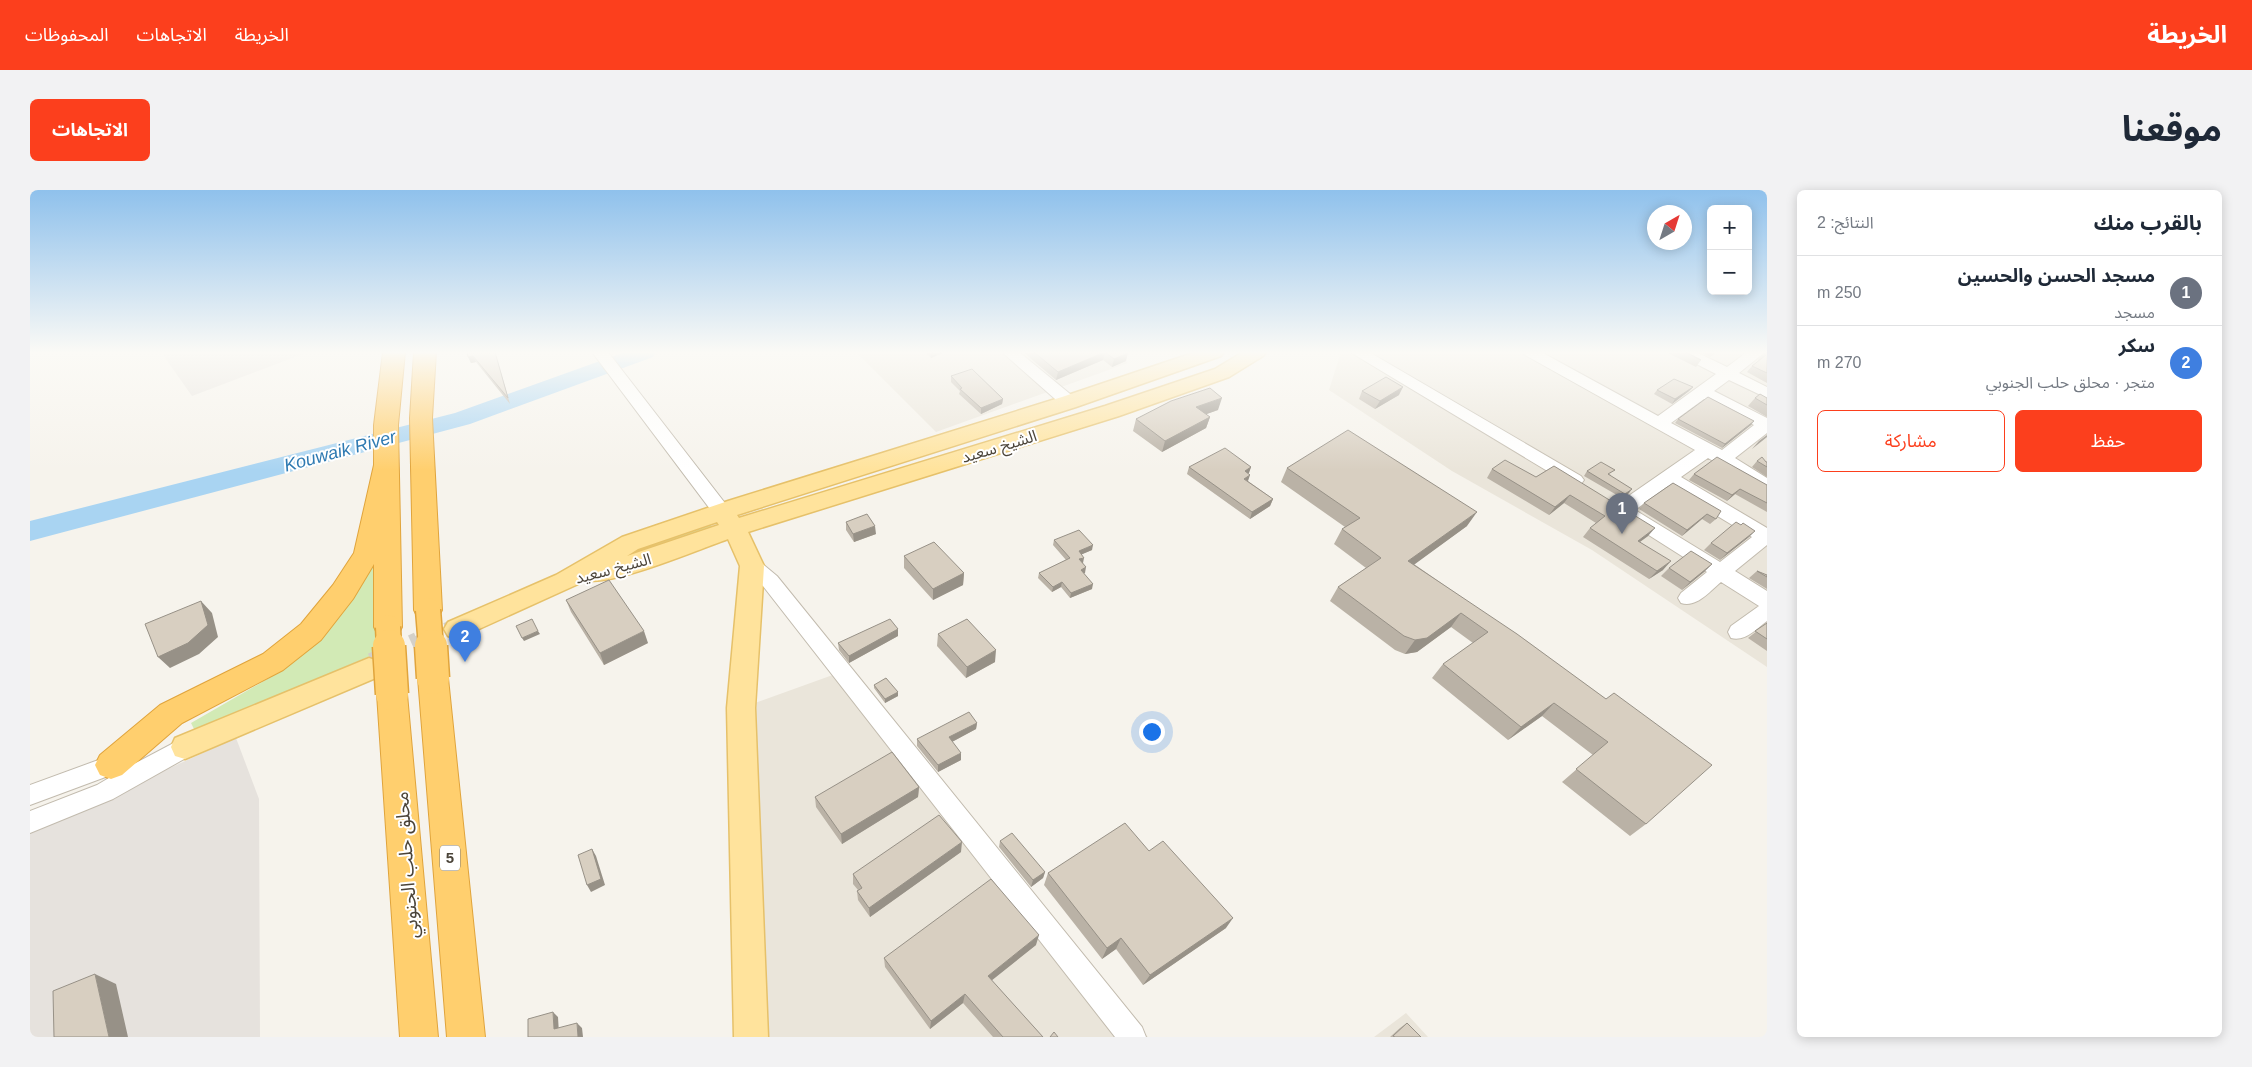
<!DOCTYPE html>
<html lang="ar">
<head>
<meta charset="utf-8">
<style>
  :root { --surface:#fff; --page:#f2f2f3; --text:#1f2937; --muted:#747a83; --line:#e0e1e3; --accent:#fc3f1d }
  body { margin:0; font-family:Arial,"Noto Sans Arabic",sans-serif; background:var(--page); color:var(--text); direction:rtl }
  .controls { position:absolute; right:15px; top:15px; display:grid; overflow:hidden; border-radius:8px; box-shadow:0 2px 12px #0003 }
  .controls button { width:45px; height:45px; display:grid; place-items:center; padding:0; border:0; border-bottom:1px solid var(--line); background:var(--surface); color:var(--text); font:25px sans-serif }
  .compass { position:absolute; left:1617px; top:15px; width:45px; height:45px; border-radius:50%; background:var(--surface); box-shadow:0 2px 12px #0003; rotate:39deg }
  .you { position:absolute; left:1121px; top:541px; width:18px; height:18px; margin:-12px; border:4px solid #fff; border-radius:50%; background:#1a73e8; box-shadow:0 0 0 8px #1a73e833 }
  .badge { display:grid; place-items:center; width:32px; height:32px; border-radius:50%; background:var(--accent); color:#fff; font-size:16px; font-weight:700 }
  .pin { position:absolute; translate:-50% -41px; filter:drop-shadow(0 1px 2px #0008) }
  .pin::after { content:''; position:absolute; top:26px; width:18px; height:15px; background:inherit; clip-path:polygon(0 0,100% 0,50% 100%) }
  .list { margin:0; padding:0; list-style:none }
  h2 { display:flex; justify-content:space-between; align-items:center; height:65px; margin:0; padding:0 20px; font-size:21px }
  h2 small { font-size:16px; font-weight:400; color:var(--muted) }
  .list li { display:grid; grid-template-columns:32px 1fr auto; gap:15px; align-items:center; box-sizing:border-box; height:70px; padding:0 20px; border-top:1px solid var(--line) }
  .list b { display:block; font-size:19px; white-space:nowrap }
  .list p { margin:0; font-size:16px; white-space:nowrap; color:var(--muted) }
  .list em { font-size:16px; font-style:normal; color:var(--muted) }
  .actions { display:flex; gap:10px; padding:15px 20px }
  .actions a { flex:1; padding:11px 0; border:1px solid var(--accent); border-radius:8px; text-align:center; font-size:18px; color:var(--accent) }
  .actions .main { background:var(--accent); color:#fff }
  .map { position:relative; flex:none; width:1737px; height:847px; overflow:hidden; direction:ltr; border-radius:8px }
  header { display:flex; align-items:center; gap:30px; box-sizing:border-box; height:70px; padding:0 25px; background:var(--accent); color:#fff }
  header strong { font-size:24px }
  nav { display:flex; gap:28px; margin-inline-start:auto; font-size:18px }
  .intro { display:flex; align-items:center; justify-content:space-between; box-sizing:border-box; height:120px; padding:0 30px }
  h1 { margin:0; font-size:35px }
  .button { padding:12px 22px; border-radius:8px; background:var(--accent); color:#fff; font-size:18px; font-weight:700 }
  main { display:flex; gap:30px; padding:0 30px }
  aside { flex:1; background:var(--surface); border-radius:8px; box-shadow:0 2px 12px #0003 }
  .map>svg:first-child { display:block }
  .residential { fill:#eae5da }
  .industrial { fill:#e6e2dd }
  .green { fill:#d2eab5 }
  .lines { fill:none; stroke-linecap:round; stroke-linejoin:round }
  .river { fill:#a9d4f2; fill-rule:evenodd }
  .major-tunnel-far1 { stroke:#d4d0c8; stroke-width:22; stroke-dasharray:22 11; stroke-linecap:butt }
  .major-tunnel { stroke:#d4d0c8; stroke-width:29; stroke-dasharray:29 15; stroke-linecap:butt }
  .minor-casing { stroke:#c2bbae; stroke-width:2 }
  .major-casing { stroke:#e6c16a; stroke-width:3 }
  .highway-casing { stroke:#e0a43c; stroke-width:2 }
  .minor { fill:#fff; fill-rule:evenodd }
  .major { fill:#ffe39c; fill-rule:evenodd }
  .highway { fill:#ffcf6e; fill-rule:evenodd }
  .highway-bridge-far1-casing { stroke:#e0a43c; stroke-width:27; stroke-linecap:butt }
  .highway-bridge-casing { stroke:#e0a43c; stroke-width:35; stroke-linecap:butt }
  .highway-bridge-far1 { stroke:#ffcf6e; stroke-width:24 }
  .highway-bridge { stroke:#ffcf6e; stroke-width:32 }
  .wall { fill:#bab2a6 }
  .shaded-wall { fill:#979187 }
  .building { fill:#d8cfc1; stroke:#979187 }
  .labels { text-anchor:middle; stroke-width:4; stroke-linejoin:round; paint-order:stroke }
  .shield { fill:#fff; stroke:#817c74; stroke-width:1 }
  .shield-label { font-size:15px; font-weight:bold; fill:#4b4439 }
  .street-label { font-size:16px; fill:#4b4439; stroke:#fff }
  .water-label { font-size:18px; font-style:italic; fill:#2e7ab2; stroke:#fff }
  .near-street-label { font-size:19px; fill:#4b4439; stroke:#fff }
</style>
</head>
<body>
<header>
<strong>الخريطة</strong>
<nav><a>الخريطة</a><a>الاتجاهات</a><a>المحفوظات</a></nav>
</header>
<div class="intro"><h1>موقعنا</h1><a class="button">الاتجاهات</a></div>
<main>
<aside>
<h2>بالقرب منك<small>النتائج: 2</small></h2>
<ul class="list">
<li><span class="badge" style="background:#6b7280">1</span><div><b>مسجد الحسن والحسين</b><p>مسجد</p></div><em>250 m</em></li>
<li><span class="badge" style="background:#3f7fe0">2</span><div><b>سكر</b><p>متجر · محلق حلب الجنوبي</p></div><em>270 m</em></li>
</ul>
<div class="actions"><a class="main">حفظ</a><a>مشاركة</a></div>
</aside>
<div class="map">
<svg width="1737" height="847" viewBox="0 0 1737 847">
  <rect width="100%" height="100%" fill="#f6f3ec"/>
  <!-- residential -->
  <path class="residential" d="M826 162H1086L1098 173 906 242Z
    M1311 162H1737V477L1562 360 1422 281 1299 200Z
    M811 482 1118 847H721L711 518Z
    M1376 823 1398 847H1344Z"/>
  <!-- industrial -->
  <path class="industrial" d="M131 162H278L162 206Z
    M206 548 229 609 230 847H0V638L56 616Z"/>
  <!-- green -->
  <path class="green" d="M676 332 684 338 597 368 593 363Z
    M348 363 345 464 165 541 161 533 239 488 269 465Z"/>
  <g class="lines">
    <!-- river -->
    <path class="river" d="M595 162H626L623 167 440 234 0 351V331L425 223Z"/>
    <!-- major-tunnel-far1 -->
    <path class="major-tunnel-far1" d="M388 457 427 439"/>
    <!-- major-tunnel -->
    <path class="major-tunnel" d="M344 477 390 456"/>
    <defs>
      <path id="minor" d="M562 162H578L698 317 701 322 698 327 692 328 686 327Z
        M972 162H989L1045 208 1047 212 1045 216H1033Z
        M1320 162H1339L1551 286 1554 290 1551 294 1545 296 1539 294Z
        M1492 162H1511L1628 226 1686 184 1649 165 1646 162H1666L1697 177 1717 162H1735L1709 183 1737 197V208L1699 190 1684 201 1737 228V243L1705 268 1737 288V302L1678 268 1651 287 1737 338V355L1705 381 1737 401V431C1726 439 1715 452 1701 448L1698 442 1701 436 1729 416 1691 392C1680 401 1667 418 1651 413L1648 408 1651 403 1677 382 1595 330 1584 319 1587 314 1665 260 1495 165ZM1674 209 1724 235 1692 260 1641 233ZM1638 296 1722 347 1690 372 1605 320Z
        M722 369 729 371 747 386 1112 837 1116 847H1085L733 396 712 376 715 371Z
        M155 547 163 550 166 557 163 564 83 609 0 643V621L67 595 89 582 0 615V595L93 561 101 564 104 571 102 575Z"/>
      <path id="major" d="M1166 162H1194L1191 166 1046 217 707 325 709 328 1075 216 1185 179 1213 162H1236L1233 166 1199 187 1089 226 718 342 734 376 725 518 738 847H704L697 518 710 376 698 349C670 359 580 397 557 390L427 449 418 446 414 439 418 432 526 385 592 347 698 311 1032 207ZM687 332 689 335 597 366 608 359Z
        M339 468 348 471 352 479 348 487 155 569 145 566 141 557 145 548Z"/>
      <path id="highway" d="M353 162H375L368 235 372 437 368 445 358 448 348 445 344 437V374L323 409 291 450 253 480 152 533 92 585 81 589 70 585 65 575 70 565 130 515 233 464 271 434 303 395 324 363 344 275V235Z
        M384 162H406L402 228 412 420 408 428 398 431 388 428 384 420 380 228Z
        M403 476 413 480 418 488 455 847H417L388 488 393 480Z
        M362 492 372 495 377 504 408 847H370L347 504 352 495Z"/>
    </defs>
    <!-- minor casing -->
    <use href="#minor" class="minor-casing"/>
    <!-- major casing -->
    <use href="#major" class="major-casing"/>
    <!-- highway casing -->
    <use href="#highway" class="highway-casing"/>
    <!-- minor -->
    <use href="#minor" class="minor"/>
    <!-- major -->
    <use href="#major" class="major"/>
    <!-- highway -->
    <use href="#highway" class="highway"/>
    <defs>
      <path id="highway-bridge-far1" d="M398 420 401 457
        M358 437 359 457"/>
      <path id="highway-bridge" d="M359 456 362 504
        M401 456 403 488"/>
    </defs>
    <!-- highway-bridge-far1 casing -->
    <use href="#highway-bridge-far1" class="highway-bridge-far1-casing"/>
    <!-- highway-bridge casing -->
    <use href="#highway-bridge" class="highway-bridge-casing"/>
    <!-- highway-bridge-far1 -->
    <use href="#highway-bridge-far1" class="highway-bridge-far1"/>
    <!-- highway-bridge -->
    <use href="#highway-bridge" class="highway-bridge"/>
  </g>
  <!-- wall -->
  <path class="wall" d="M437 162H465L480 214 446 172 441 173Z
    M895 162H915L901 168Z
    M993 162H1096V171L1082 177 1073 170 1026 190Z
    M1636 162H1656L1671 170 1666 177Z
    M1670 162H1687L1680 167Z
    M1737 162V193L1717 182 1722 176 1729 171 1728 170 1733 164Z
    M921 186 973 209 972 214 951 224 929 204 930 201 921 192Z
    M1663 197 1659 201 1642 214 1624 204 1627 200Z
    M1332 201 1369 205 1345 219 1329 209Z
    M1725 208H1737V227L1718 216Z
    M1188 220 1176 224 1180 227 1176 238 1132 262 1103 241 1106 229Z
    M1648 229 1721 235 1692 258 1645 233Z
    M1727 271 1736 272H1737V287L1722 277Z
    M1524 276 1618 346 1610 352 1633 380 1619 389 1553 347 1560 338 1566 333 1534 313 1519 325 1457 288 1462 279 1506 287Z
    M1159 277H1221L1218 284V291L1243 309 1240 316 1220 329 1157 284Z
    M1257 278 1437 336 1384 374 1576 509 1616 634 1600 646 1532 592 1563 565 1512 526 1478 550 1402 488 1413 474 1443 453 1421 437 1387 462 1375 464 1365 460 1300 411 1308 397 1336 378 1304 354 1312 339 1315 337 1251 292Z
    M1557 281 1581 284 1579 285 1599 303 1592 308 1554 286Z
    M1664 284 1737 295V322L1705 304 1697 311 1659 290Z
    M1643 293 1686 329 1680 334 1672 329 1652 346 1609 319 1614 313Z
    M816 332 846 344 824 352 816 340Z
    M1719 347 1690 370 1674 360 1681 353Z
    M1024 350 1062 360 1052 364 1053 373 1055 383H1054L1062 399 1040 408 1031 397 1022 402 1008 388 1009 383 1036 370 1023 355Z
    M874 366 934 383 933 395 903 410 874 378Z
    M1682 374 1674 382 1652 400 1631 386 1639 378Z
    M1727 381 1737 385V399L1719 388Z
    M536 410 618 453 574 475 541 422Z
    M1737 433V461L1718 448Z
    M908 444 965 472 936 488 907 456Z
    M868 446 819 473 809 460 808 453Z
    M844 495 868 506 855 513 844 498Z
    M947 533 946 539 922 552 931 570 908 582 887 556V549Z
    M889 597 888 607 812 654 786 617 785 607Z
    M970 651 1015 682 1013 688 1001 697 969 657Z
    M1119 661 1196 738 1113 795 1086 759 1072 769 1014 695 1018 683Z
    M931 662 840 727 828 710 827 701 828 700 823 694V684Z
    M1006 755 961 790 1013 847H963L933 813 900 839 855 777 854 768Z
    M1377 833 1391 847H1360L1370 838Z"/>
  <!-- shaded-wall -->
  <path class="shaded-wall" d="M901 162H915L901 168Z
    M1075 162 1073 170 1026 190 1028 182Z
    M1098 163 1096 171 1082 177 1084 169Z
    M443 166 446 172 441 173 438 167Z
    M1373 197 1369 205 1345 219 1350 211Z
    M1663 197 1659 201 1642 214 1645 209Z
    M1192 208 1188 220 1163 229 1166 217Z
    M973 209 972 214 951 224V218Z
    M1180 227 1176 238 1132 262 1135 251Z
    M1724 231 1721 235 1692 258 1695 254Z
    M1737 245V247L1722 259 1729 251Z
    M1221 277 1219 283 1212 287 1215 281Z
    M1220 285 1218 291 1214 289Z
    M1602 299 1599 303 1592 308 1595 304Z
    M1710 299 1705 304 1697 311 1702 305Z
    M1540 305 1534 313 1519 325 1525 317Z
    M1243 309 1240 316 1220 329 1222 322Z
    M1447 322 1437 336 1370 385 1378 371Z
    M1677 324 1672 329 1652 346 1657 340Z
    M845 336 846 344 824 352 823 344Z
    M1625 338 1618 346 1600 359 1608 351Z
    M1725 341 1719 347 1690 370 1697 363Z
    M1063 355 1062 360 1048 366 1049 361Z
    M1054 368 1053 373 1048 374 1049 369Z
    M1641 371 1633 380 1619 389 1627 381Z
    M1682 374 1674 382 1652 400 1660 392Z
    M1056 377 1055 383 1049 385 1051 380Z
    M934 383 933 395 903 410V399Z
    M1032 392 1031 397 1022 402 1023 397Z
    M1063 394 1062 399 1040 408 1041 403Z
    M171 411 182 423 188 447 169 464 140 478 128 467Z
    M1431 423 1421 437 1387 462 1375 464 1385 450Z
    M868 439V446L819 473V466Z
    M508 441 510 444 494 451 492 448Z
    M614 441 618 453 574 475 570 463Z
    M966 460 965 472 936 488 937 477Z
    M868 502V506L855 513V509Z
    M1524 513 1512 526 1478 550 1491 537Z
    M947 533 946 539 918 554 919 547Z
    M931 563V570L908 582V575Z
    M889 597 888 607 812 654 811 644Z
    M932 652 931 662 840 727 839 718Z
    M562 659 566 666 575 695 561 702 557 695Z
    M1015 682 1013 688 1001 697 1003 690Z
    M1203 728 1196 738 1113 795 1120 785Z
    M1009 745 1006 755 956 795 958 786Z
    M1091 748 1086 759 1072 769 1077 758Z
    M65 784 86 794 98 847H79Z
    M935 804 933 813 900 839 901 831Z
    M523 822 528 827 529 844 524 839Z
    M547 833 552 838 553 847H548Z"/>
  <!-- building -->
  <path class="building" d="M437 162H465L478 208 443 166 438 167Z
    M1004 162H1096L1098 163 1084 169 1075 162 1028 182Z
    M1654 162H1656L1671 170Z
    M1736 162H1737V183L1722 176 1736 165 1733 164Z
    M942 179 973 209 951 218 930 199 932 198 921 186Z
    M1356 187 1373 197 1350 211 1332 201Z
    M1644 189 1663 197 1645 209 1627 200Z
    M1180 198 1192 208 1166 217 1180 227 1135 251 1106 229 1141 211Z
    M1730 204 1737 208V215L1725 208Z
    M1678 207 1724 231 1695 254 1648 229Z
    M1318 240 1447 322 1378 371 1487 444 1576 509 1584 503 1682 575 1616 634 1546 579 1578 552 1524 513 1491 537 1413 474 1458 442 1431 423 1397 448 1385 450 1374 446 1308 397 1351 368 1312 339 1330 328 1257 278Z
    M1195 258 1221 277 1215 281 1220 285 1214 289 1243 309 1222 322 1159 277Z
    M1687 267 1737 295V313L1710 299 1702 305 1664 284Z
    M1732 267 1736 272H1737V277L1727 271Z
    M1475 270 1506 287 1524 276 1625 338 1608 351 1641 371 1627 381 1560 338 1575 326 1540 305 1525 317 1462 279Z
    M1571 272 1585 280 1578 284 1602 299 1595 304 1557 281Z
    M1643 293 1691 321 1686 329 1677 324 1657 340 1614 313Z
    M837 324 845 336 823 344 816 332Z
    M1706 332 1711 335 1713 333 1725 341 1697 363 1681 353Z
    M1049 340 1063 355 1049 361 1054 368 1049 369 1056 377 1051 380 1063 394 1041 403 1032 392 1023 397 1009 383 1040 368 1024 350Z
    M904 352 934 383 903 399 874 366Z
    M1661 361 1682 374 1660 392 1639 378Z
    M1727 381 1737 385V387Z
    M579 390 614 441 570 463 536 410Z
    M171 411 178 435 158 453 128 467 115 434Z
    M502 429 508 441 492 448 486 436Z
    M860 429 868 439 819 466 808 453Z
    M937 429 966 460 937 477 908 444Z
    M1737 433V449L1725 441Z
    M856 488 868 502 855 509 844 495Z
    M939 522 947 533 919 547 931 563 908 575 887 549Z
    M862 562 889 597 811 644 785 607Z
    M909 625 932 652 839 718 827 701 832 698 823 684Z
    M1095 633 1119 661 1133 651 1203 728 1120 785 1091 748 1077 758 1018 683Z
    M982 643 1015 682 1003 690 970 651Z
    M562 659 571 689 557 695 548 665Z
    M961 689 1009 745 958 786 1013 847H973L935 804 901 831 854 768Z
    M65 784 79 847H24L23 801Z
    M523 822 524 839 547 833 548 847H498V829Z
    M1377 833 1391 847H1365L1363 846Z
    M1024 842 1028 847H1020Z"/>
  <!-- sky -->
  <linearGradient id="sky" x2="0" y2="1"><stop stop-color="#8fc1ec"/><stop offset="0.58" stop-color="#fbfaf6"/><stop offset="1" stop-color="#fbfaf6" stop-opacity="0"/></linearGradient>
  <rect width="1737" height="280" fill="url(#sky)"/>
  <g class="labels">
    <!-- shield labels -->
    <rect class="shield" x="410" y="655.5" width="20" height="25" rx="4"/>
    <g class="shield-label">
      <text x="420" y="673">5</text>
    </g>
    <!-- street labels -->
    <g class="street-label">
      <text transform="translate(969 256) rotate(-17)" y="6">الشيخ سعيد</text>
      <text transform="translate(583 378) rotate(-15)" y="6">الشيخ سعيد</text>
    </g>
    <!-- water labels -->
    <g class="water-label">
      <text transform="translate(310 261) rotate(-15)" y="6">Kouwaik River</text>
    </g>
    <!-- near-street labels -->
    <g class="near-street-label">
      <text transform="translate(376 675) rotate(-94)" y="7">محلق حلب الجنوبي</text>
    </g>
  </g>
</svg>
<div class="controls">
<button>+</button>
<button>−</button>
</div>
<svg class="compass" viewBox="-18 -18 36 36"><path d="M0-13l5 13h-10z" fill="#e53935"/><path d="M0 13l5-13h-10z" fill="#747a83"/></svg>
<div class="you"></div>
<div class="pin badge" style="left:1592px;top:344px;background:#6b7280">1</div>
<div class="pin badge" style="left:435px;top:472px;background:#3f7fe0">2</div>
</div>
</main>
</body>
</html>
